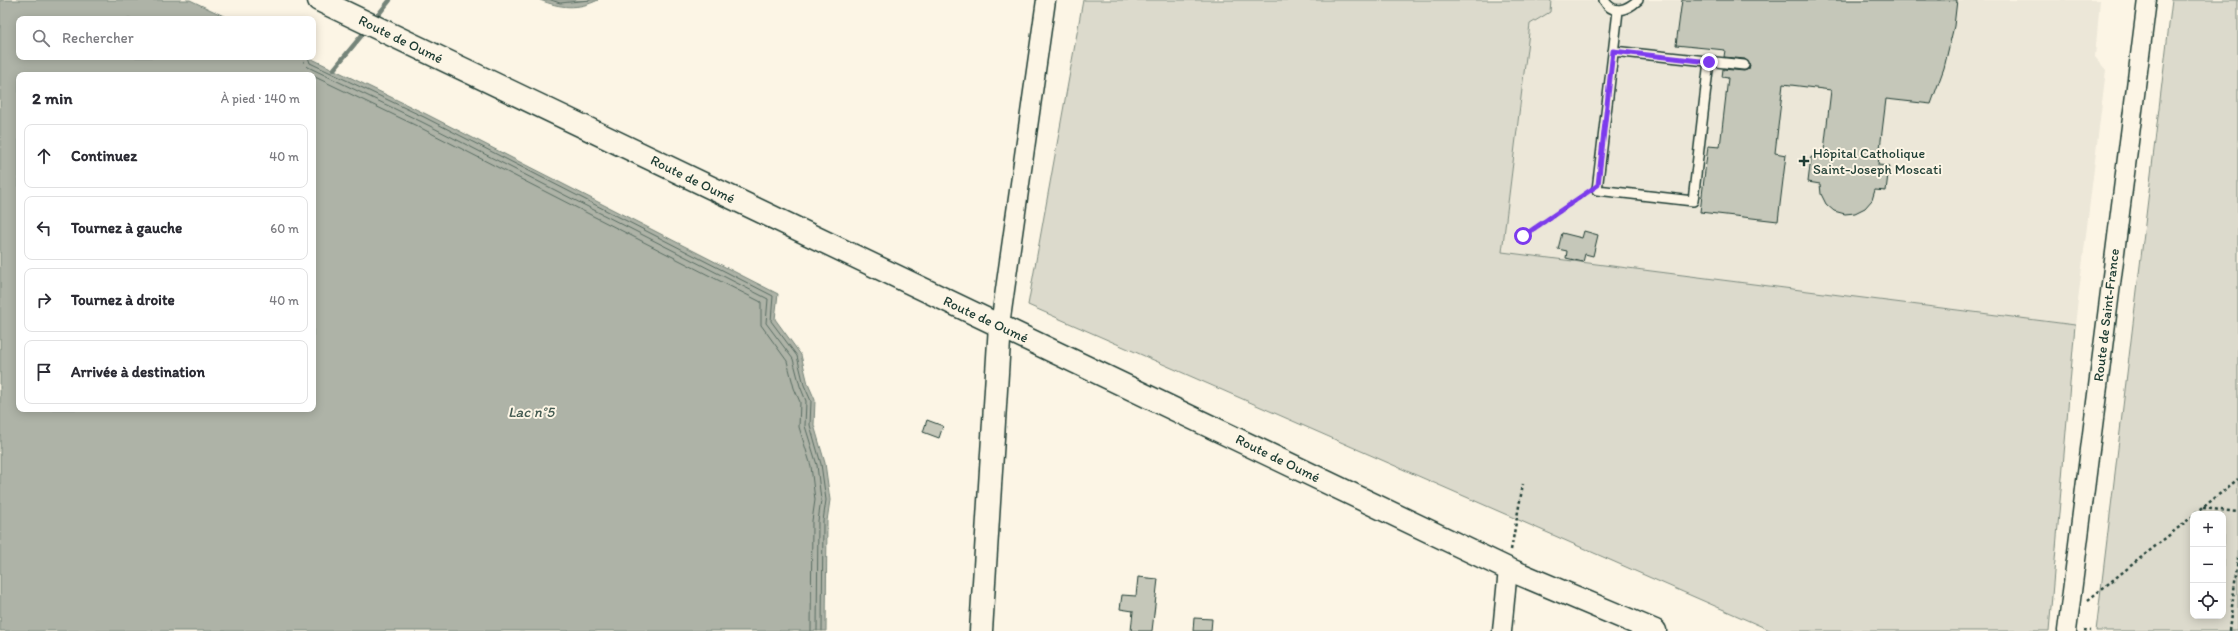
<!DOCTYPE html>
<html lang="fr">
<head>
<meta charset="utf-8">
<style>
  :root { --surface:#fff; --page:#f2f2f3; --text:#2b2b33; --muted:#7c7c81; --line:#e1e1e2 }
  body { margin:0; font-family:Itim,sans-serif; background:var(--page); color:var(--text) }
  .controls { position:absolute; right:12px; bottom:12px; display:grid; overflow:hidden; border-radius:8px; box-shadow:0 2px 10px #0003 }
  .controls button { width:36px; height:36px; display:grid; place-items:center; padding:0; border:0; border-bottom:1px solid var(--line); background:var(--surface); color:var(--text); font:20px sans-serif }
  .stop { position:absolute; width:12px; height:12px; margin:-9px; border:3px solid #7c3aed; border-radius:50%; background:#fff }
  .stop.end { background:#7c3aed; border-color:#fff; box-shadow:0 1px 4px #0008 }
  .list { margin:0; padding:0; list-style:none }
  h2 { display:flex; justify-content:space-between; align-items:center; height:52px; margin:0; padding:0 16px; font-size:17px }
  h2 small { font-size:13px; font-weight:400; color:var(--muted) }
  .list li { display:grid; grid-template-columns:26px 1fr auto; gap:12px; align-items:center; box-sizing:border-box; height:64px; margin:0 8px 8px; padding:0 8px; border:1px solid var(--line); border-radius:8px }
  .list b { display:block; font-size:15px; white-space:nowrap }
  .list em { font-size:13px; font-style:normal; color:var(--muted) }
  .icon { flex:none; width:22px; height:22px; fill:none; stroke:currentColor; stroke-width:2; stroke-linecap:round; stroke-linejoin:round }
  .map { position:relative; flex:none; width:2238px; height:631px; overflow:hidden }
  .search { position:absolute; background:var(--surface); box-shadow:0 2px 10px #0003; left:16px; top:16px; width:300px; height:44px; display:flex; align-items:center; gap:10px; box-sizing:border-box; padding:0 14px; border-radius:8px; color:var(--muted); font-size:15px }
  .panel { position:absolute; background:var(--surface); box-shadow:0 2px 10px #0003; left:16px; top:72px; width:300px; height:340px; border-radius:8px }
  .map>svg:first-child { display:block }
  .built { fill:#ece7d8 }
  .green { fill:#dcdacc; stroke:#7e8c80; fill-rule:evenodd }
  .water { fill:#aeb3a7; stroke:#758479; fill-rule:evenodd }
  .lines { fill:none; stroke-linecap:round; stroke-linejoin:round }
  .shore { stroke:#586c62; stroke-width:1 }
  .stream { stroke:#758479; stroke-width:4.5 }
  .building { fill:#c5c7b9; stroke:#1f3d34 }
  .service-casing { stroke:#1f3d34; stroke-width:12 }
  .minor-casing { stroke:#1f3d34; stroke-width:21 }
  .tertiary-casing { stroke:#1f3d34; stroke-width:25 }
  .secondary-casing { stroke:#1f3d34; stroke-width:25 }
  .path { stroke:#1f3d34; stroke-width:2.5; stroke-dasharray:3 3; stroke-linecap:butt }
  .service { stroke:#fcf5e5; stroke-width:9 }
  .minor { stroke:#fcf5e5; stroke-width:18 }
  .tertiary { stroke:#fcf5e5; stroke-width:22 }
  .secondary { stroke:#fcf5e5; stroke-width:22 }
  .route { stroke:#7c3aed; stroke-width:5 }
  .poi-dot { fill:#1f3d34; stroke:#fcf5e5; stroke-width:1.5 }
  .labels { text-anchor:middle; stroke-width:4; stroke-linejoin:round; paint-order:stroke }
  .street-label { font-size:14px; fill:#1f3d34; stroke:#fcf5e5 }
  .poi-label { font-size:14px; fill:#1f3d34; stroke:#fcf5e5; text-anchor:start }
  .water-label { font-size:15px; font-style:italic; fill:#435a51; stroke:#fcf5e5 }
</style>
</head>
<body>
<div class="map">
<svg width="2238" height="631" viewBox="0 0 2238 631">
  <rect width="100%" height="100%" fill="#fcf5e5"/>
  <filter id="ink" filterUnits="userSpaceOnUse"><feTurbulence type="fractalNoise" baseFrequency=".025" numOctaves="2"/><feDisplacementMap in="SourceGraphic" scale="8" xChannelSelector="R" yChannelSelector="G"/><feConvolveMatrix kernelMatrix="1 2 1 2 8 2 1 2 1" color-interpolation-filters="sRGB"/></filter>
  <g filter="url(#ink)">
    <!-- built -->
    <path class="built" d="M1551 0H2100L2095 57 2106 70 2075 325 1502 252 1530 24 1550 12Z"/>
    <!-- green -->
    <path class="green" d="M1083 0H1551L1550 12 1530 24 1502 252 2075 325 2049 631H1772L1028 305Z
      M2172 0H2238V631H2096ZM2193 514H2223V616H2193Z"/>
    <!-- water -->
    <path class="water" d="M0 0H190L230 19H19V57H308L426 114 778 294 775 319 801 355 808 384 815 400 814 425 825 463 830 500 827 521 826 631H0ZM19 75H313V409H19Z
      M540 0H598C578 10 560 8 540 0Z"/>
    <g class="lines">
      <!-- shore -->
      <path class="shore" d="M551 0 560 3 590 0
        M303 57 304 63 308 67 422 122 768 299 766 323 793 359 800 386 806 401 805 426 817 465 821 500 818 521 817 631
        M308 57 310 63 424 117 773 296 771 321 797 356 804 385 811 401 810 425 821 464 826 500 823 521 822 631
        M313 76 419 127 761 302V325L787 361 794 388 800 402 799 427 811 466 815 500 812 521 811 631"/>
      <!-- stream -->
      <path class="stream" d="M374 20 390 0
        M334 69 367 29"/>
    </g>
    <!-- building -->
    <path class="building" d="M1682 0H1957L1954 26 1944 68 1931 104 1886 99 1878 165 1889 166 1886 191 1875 190 1872 200 1865 208 1855 213 1845 214 1834 211 1826 204 1821 194 1820 184 1808 182 1811 157 1823 159 1831 90 1783 84 1775 153 1786 155 1778 221 1700 212 1708 146 1720 147 1728 78 1722 77 1723 69 1744 71 1749 69 1750 65 1745 59 1724 57 1725 50 1676 45Z
      M1584 231 1598 235 1593 256 1585 254 1583 262 1566 258 1567 251 1558 249 1562 233 1582 238Z
      M927 420 943 426 939 438 923 432Z
      M1138 577 1158 579 1152 631H1131L1133 611 1120 609 1122 595 1136 596Z
      M1194 618 1212 619 1211 631H1193Z"/>
    <g class="lines">
      <defs>
        <path id="service" d="M1604 0C1613 16 1627 10 1638 0
          M1618 11 1597 190 1693 201 1709 61
          M1613 51 1744 65"/>
        <path id="minor" d="M1000 325 1046 0
          M1502 631 1508 569
          M2067 631 2147 0"/>
        <path id="tertiary" d="M981 631 1000 325"/>
        <path id="secondary" d="M319 0 1508 569 1655 631"/>
      </defs>
      <!-- service casing -->
      <use href="#service" class="service-casing"/>
      <!-- minor casing -->
      <use href="#minor" class="minor-casing"/>
      <!-- tertiary casing -->
      <use href="#tertiary" class="tertiary-casing"/>
      <!-- secondary casing -->
      <use href="#secondary" class="secondary-casing"/>
      <!-- path -->
      <path class="path" d="M1523 236 1587 193
        M2203 508 2238 512
        M2195 514 2238 479
        M1511 550 1523 484
        M2088 600 2193 516
        M2084 630 2091 631
        M2229 631 2238 558"/>
      <!-- service -->
      <use href="#service" class="service"/>
      <!-- minor -->
      <use href="#minor" class="minor"/>
      <!-- tertiary -->
      <use href="#tertiary" class="tertiary"/>
      <!-- secondary -->
      <use href="#secondary" class="secondary"/>
    </g>
  </g>
  <g class="lines" filter="url(#ink)">
    <!-- route -->
    <path class="route" d="M1523 236 1598 185 1613 51 1709 62"/>
  </g>
  <!-- markers -->
  <path class="poi-dot" d="M1802 155h4v4h4v4h-4v4h-4v-4h-4v-4h4z"/>
  <g class="labels">
    <!-- street labels -->
    <g class="street-label">
      <text transform="translate(401 39) rotate(26)" y="5">Route de Oumé</text>
      <text transform="translate(693 179) rotate(26)" y="5">Route de Oumé</text>
      <text transform="translate(2106 315) rotate(-83)" y="5">Route de Saint-France</text>
      <text transform="translate(986 319) rotate(25)" y="5">Route de Oumé</text>
      <text transform="translate(1278 458) rotate(26)" y="5">Route de Oumé</text>
    </g>
    <!-- poi labels -->
    <g class="poi-label">
      <text x="1813" y="158">Hôpital Catholique<tspan x="1813" dy="16">Saint-Joseph Moscati</tspan></text>
    </g>
    <!-- water labels -->
    <g class="water-label">
      <text x="531" y="417">Lac n°5</text>
    </g>
  </g>
</svg>
<div class="controls">
<button>+</button>
<button>−</button>
<button><svg class="icon" aria-label="locate" viewBox="0 0 24 24"><circle cx="12" cy="12" r="6"/><path d="M12 2v4M12 18v4M2 12h4M18 12h4"/></svg></button>
</div>
<div class="stop" style="left:1523px;top:236px"></div>
<div class="stop end" style="left:1709px;top:62px"></div>
<div class="search"><svg class="icon" aria-label="search" viewBox="0 0 24 24"><circle cx="10" cy="10" r="6"/><path d="M15 15l6 6"/></svg>Rechercher</div>
<section class="panel">
<h2>2 min<small>À pied · 140 m</small></h2>
<ul class="list">
<li><svg class="icon" aria-label="ahead" viewBox="0 0 24 24"><path d="M12 20V5M6 11l6-6 6 6"/></svg><div><b>Continuez</b></div><em>40 m</em></li>
<li><svg class="icon" aria-label="left" viewBox="0 0 24 24"><path d="M17 20v-9H6M10 6l-5 5 5 5"/></svg><div><b>Tournez à gauche</b></div><em>60 m</em></li>
<li><svg class="icon" aria-label="right" viewBox="0 0 24 24"><path d="M7 20v-9h11M14 6l5 5-5 5"/></svg><div><b>Tournez à droite</b></div><em>40 m</em></li>
<li><svg class="icon" aria-label="arrive" viewBox="0 0 24 24"><path d="M6 21V4h12l-3 4 3 4H6"/></svg><div><b>Arrivée à destination</b></div></li>
</ul>
</section>
</div>
</body>
</html>
